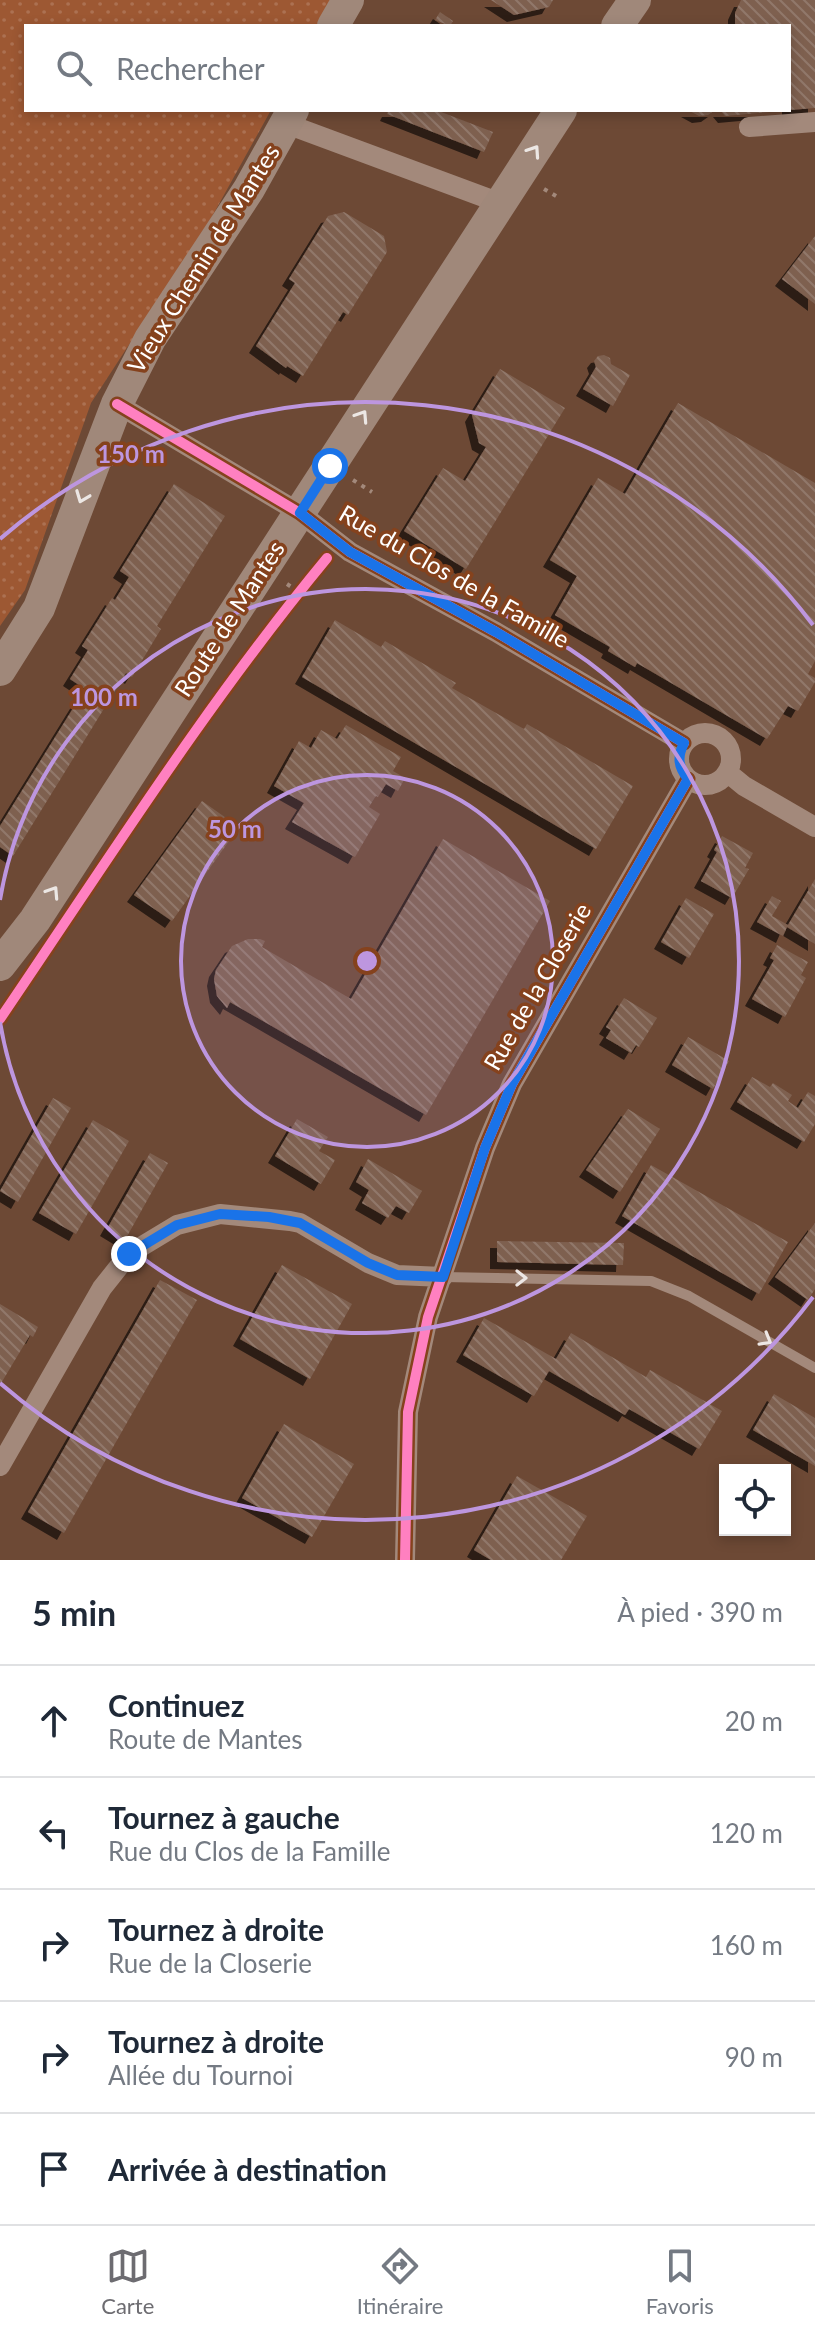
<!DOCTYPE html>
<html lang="fr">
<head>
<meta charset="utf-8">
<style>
  :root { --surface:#fff; --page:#f6f6f7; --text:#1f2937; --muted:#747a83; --line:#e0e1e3; --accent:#6d6c71 }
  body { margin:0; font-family:Lato,sans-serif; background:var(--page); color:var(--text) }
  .controls { position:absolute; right:24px; bottom:24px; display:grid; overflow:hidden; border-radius:0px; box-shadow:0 4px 12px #0003 }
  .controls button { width:72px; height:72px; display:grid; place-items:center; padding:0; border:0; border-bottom:2px solid var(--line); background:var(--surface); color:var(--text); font:40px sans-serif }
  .stop { position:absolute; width:24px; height:24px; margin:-18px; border:6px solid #1a73e8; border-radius:50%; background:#fff }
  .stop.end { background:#1a73e8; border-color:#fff; box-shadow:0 2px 8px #0008 }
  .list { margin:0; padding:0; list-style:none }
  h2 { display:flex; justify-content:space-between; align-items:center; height:104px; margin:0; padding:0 32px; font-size:34px }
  h2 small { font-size:26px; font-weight:400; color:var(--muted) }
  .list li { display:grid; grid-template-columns:52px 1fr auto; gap:24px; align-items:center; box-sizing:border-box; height:112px; padding:0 32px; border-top:2px solid var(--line) }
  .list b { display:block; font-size:30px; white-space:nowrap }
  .list p { margin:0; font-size:26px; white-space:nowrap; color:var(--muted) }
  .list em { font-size:26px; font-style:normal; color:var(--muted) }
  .icon { flex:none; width:44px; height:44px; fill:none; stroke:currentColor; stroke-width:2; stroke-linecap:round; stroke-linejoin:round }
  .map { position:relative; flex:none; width:815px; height:1560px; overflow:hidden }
  .search { position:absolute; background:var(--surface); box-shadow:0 4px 12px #0003; left:24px; right:24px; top:24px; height:88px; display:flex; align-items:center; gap:20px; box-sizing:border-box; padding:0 28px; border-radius:0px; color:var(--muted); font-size:30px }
  .sheet { height:664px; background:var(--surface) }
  nav { display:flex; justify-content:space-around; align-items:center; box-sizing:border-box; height:112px; border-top:2px solid var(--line); background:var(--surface); font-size:22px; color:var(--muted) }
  nav a { display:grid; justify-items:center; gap:4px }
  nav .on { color:var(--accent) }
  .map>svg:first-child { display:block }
  .grass { fill:url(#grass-dots) }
  .building { fill:url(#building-back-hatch); filter:url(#shadow) }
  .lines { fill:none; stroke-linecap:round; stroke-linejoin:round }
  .path { stroke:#a3897b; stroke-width:4; stroke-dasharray:4 6; stroke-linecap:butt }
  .lane { stroke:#a3897b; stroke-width:10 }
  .street { stroke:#a3897b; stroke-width:20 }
  .primary { stroke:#a0887a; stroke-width:32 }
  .cycleway-casing { stroke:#85421d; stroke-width:15 }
  .cycleway { stroke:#ff80c0; stroke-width:10 }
  .oneway { stroke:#ece7e4 }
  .oneway2 { stroke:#ede7e5 }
  .route { stroke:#1a73e8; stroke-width:10 }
  .ring { fill:none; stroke:#bd96df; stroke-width:4 }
  .labels { text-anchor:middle; stroke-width:7; stroke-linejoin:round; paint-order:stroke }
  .street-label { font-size:24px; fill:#fff; stroke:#85421d }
  .centre { fill:#bd96df; stroke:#85421d; stroke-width:4 }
  .ring-label { font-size:24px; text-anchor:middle; font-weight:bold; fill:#bd96df; stroke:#85421d; stroke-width:7; stroke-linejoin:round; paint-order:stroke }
</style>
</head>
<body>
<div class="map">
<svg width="815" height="1560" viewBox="0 0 815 1560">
  <defs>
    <pattern id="grass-dots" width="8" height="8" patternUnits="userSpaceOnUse" patternTransform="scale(2)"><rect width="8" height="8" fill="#9d5833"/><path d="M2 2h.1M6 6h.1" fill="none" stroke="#ac7152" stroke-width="1.8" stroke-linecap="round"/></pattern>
    <pattern id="building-back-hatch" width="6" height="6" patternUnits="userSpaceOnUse" patternTransform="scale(2)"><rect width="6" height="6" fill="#7e6050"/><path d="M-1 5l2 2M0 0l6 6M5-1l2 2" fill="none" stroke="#91786a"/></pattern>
    <filter id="shadow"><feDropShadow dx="-7" dy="7" stdDeviation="0" flood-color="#0009"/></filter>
  </defs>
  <rect width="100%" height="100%" fill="#6d4935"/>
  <!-- grass -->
  <path class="grass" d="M0 0H332L318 26H26V110H271L209 222 91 403 25 590 0 626Z"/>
  <!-- building -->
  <path class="building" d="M491 0H553L549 7 514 15Z
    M741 0H815V108L789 110V26H730L735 24V13Z
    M440 12 453 21 450 26 435 20Z
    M389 110H436L493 132 484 152 387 114Z
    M688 110H715L708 115 699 116Z
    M720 110H769V112L725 116Z
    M344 212 384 236 387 252 348 315 343 312 303 376 287 366 286 368 256 346 295 283 289 279 328 216Z
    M815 236V304L782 279Z
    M604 355 610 358 611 364 630 375 613 406 583 389 596 367 594 361 598 356Z
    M500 369 565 408 466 569 404 531 443 468 465 481 486 447 479 443 472 415Z
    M678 403 815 483V661L808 674 815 678V682L798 711 788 706 767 739 637 663 635 667 608 651 610 647 555 615 577 576 550 560 598 478 625 494Z
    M174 484 225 516 157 626 161 629 132 677 126 673 13 856 0 847V826L85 689 70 679 88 650 82 646 112 598 115 600 129 577 120 571Z
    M335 620 381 647 385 641 456 683 452 688 524 729 527 724 633 786 596 849 302 677Z
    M346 725 401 757 393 771 405 778 398 791 386 784 378 797 376 796 369 807 380 814 355 857 292 822 304 803 274 786 299 741 311 748 321 730 337 739Z
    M202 801 239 827 172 921 134 895Z
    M722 836 753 853 745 868 749 869 732 898 701 881 717 852 714 850Z
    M443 839 550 901 426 1115 230 1002 227 1008 217 996 214 979 216 970 232 946 248 939H260L265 941 262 947 351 999Z
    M815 879V944L787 927 783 936 757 922 772 896 781 901 772 916 788 925Z
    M686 898 714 914 689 958 661 942Z
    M777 945 808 962 801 975 806 978 785 1017 752 999 774 960 770 958Z
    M624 998 657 1018 639 1047 636 1045 631 1053 606 1038 611 1030 606 1027Z
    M688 1037 729 1061 713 1089 672 1065Z
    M752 1077 770 1087 773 1083 792 1095 788 1101 798 1108 808 1092 815 1096V1124L804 1142 737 1102Z
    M53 1098 71 1108 18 1202 0 1191Z
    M628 1109 660 1129 620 1192 586 1170Z
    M297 1119 328 1137 319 1151 335 1160 321 1184 275 1156Z
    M93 1120 129 1141 76 1234 39 1213Z
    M150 1153 168 1163 125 1240 107 1229Z
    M368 1159 422 1191 409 1213 396 1206 388 1218 362 1203 369 1190 356 1182Z
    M651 1165 788 1242 759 1294 622 1216Z
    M815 1223V1289L808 1300 775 1277Z
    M497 1241 624 1243 623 1265 497 1262Z
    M282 1265 352 1304 310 1379 240 1339Z
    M160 1280 197 1300 64 1533 28 1512Z
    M0 1304 38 1327 33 1337 30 1335 0 1385Z
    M484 1318 556 1359 571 1333 646 1377 650 1370 722 1411 699 1449 629 1409 625 1415 549 1371 534 1396 463 1355Z
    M774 1394 815 1418V1466L753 1430Z
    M284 1424 354 1464 312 1537 242 1498Z
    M517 1476 587 1516 561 1560H491L474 1550Z"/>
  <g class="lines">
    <!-- path -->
    <path class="path" d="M544 189 561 199
      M353 480 372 492
      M287 584 299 592"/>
    <!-- lane -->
    <path class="lane" d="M443 1277 651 1281 689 1296 815 1368"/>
    <!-- street -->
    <path class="street" d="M287 124 500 203
      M749 127 815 122
      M117 404 300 513 350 552 496 632 684 743
      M679 759a26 26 0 1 1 52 0a26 26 0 1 1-52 0Z
      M727 772 744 786 815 827
      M0 1466 102 1288 129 1254 177 1225 220 1214 290 1221 300 1223 368 1263 397 1275 443 1277
      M405 1560 408 1412 428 1317 485 1148 512 1084 688 779"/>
    <!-- primary -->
    <path class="primary" d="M333 26 348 0
      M617 26 635 0
      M0 670 39 608 117 404 150 339 249 189 293 110
      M0 965 35 920 561 110"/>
    <defs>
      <path id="cycleway" d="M117 404 300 513 350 552 496 632 684 743
        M0 1019C106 863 207 703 327 558
        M405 1560 408 1412 428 1317 485 1148 512 1084 688 779"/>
    </defs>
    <!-- cycleway casing -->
    <use href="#cycleway" class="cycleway-casing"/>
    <!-- cycleway -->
    <use href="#cycleway" class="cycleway"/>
  </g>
  <!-- one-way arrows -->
  <defs><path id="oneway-chevron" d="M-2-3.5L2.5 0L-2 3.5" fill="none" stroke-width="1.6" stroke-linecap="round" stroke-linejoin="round" transform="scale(2)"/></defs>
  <g class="oneway">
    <use href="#oneway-chevron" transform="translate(534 151) rotate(-56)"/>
    <use href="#oneway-chevron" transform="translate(362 416) rotate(-57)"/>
    <use href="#oneway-chevron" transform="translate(82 497) rotate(111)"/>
    <use href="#oneway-chevron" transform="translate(53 892) rotate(-57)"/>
  </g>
  <g class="oneway2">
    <use href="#oneway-chevron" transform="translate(521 1278)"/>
    <use href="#oneway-chevron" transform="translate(766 1340) rotate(30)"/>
  </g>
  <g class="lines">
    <!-- route -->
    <path class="route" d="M129 1254 177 1225 220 1214 269 1217 300 1223 368 1263 397 1275 443 1277 485 1148 512 1084 688 779C678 767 677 757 684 743L496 632 350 552 300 513 330 466"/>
  </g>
  <!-- distance rings -->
  <circle cx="367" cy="961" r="186" fill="#bd96df" fill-opacity=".12"/>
  <g class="ring">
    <circle cx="367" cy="961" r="186"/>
    <path d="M0 900A372 372 0 1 1 0 1022"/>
    <path d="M813 1297A559 559 0 0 1 0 1383M0 539A559 559 0 0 1 813 625"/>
  </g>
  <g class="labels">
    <!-- street labels -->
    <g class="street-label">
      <text transform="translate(204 259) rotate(-58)" y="8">Vieux Chemin de Mantes</text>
      <text transform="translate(454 577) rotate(30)" y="8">Rue du Clos de la Famille</text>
      <text transform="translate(230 619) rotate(-57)" y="8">Route de Mantes</text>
      <text transform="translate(538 987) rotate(-60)" y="8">Rue de la Closerie</text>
    </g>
  </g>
  <circle cx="367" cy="961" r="12" class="centre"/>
  <g class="ring-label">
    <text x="131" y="463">150 m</text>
    <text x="104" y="706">100 m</text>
    <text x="235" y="838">50 m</text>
  </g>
</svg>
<div class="controls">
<button><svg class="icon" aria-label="locate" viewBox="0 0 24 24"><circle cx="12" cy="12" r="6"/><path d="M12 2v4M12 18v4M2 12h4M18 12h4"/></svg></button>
</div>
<div class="stop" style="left:330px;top:466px"></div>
<div class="stop end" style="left:129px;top:1254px"></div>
<div class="search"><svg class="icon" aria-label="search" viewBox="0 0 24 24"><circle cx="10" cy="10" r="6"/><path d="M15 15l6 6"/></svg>Rechercher</div>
</div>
<section class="sheet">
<h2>5 min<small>À pied · 390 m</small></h2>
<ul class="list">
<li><svg class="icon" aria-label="ahead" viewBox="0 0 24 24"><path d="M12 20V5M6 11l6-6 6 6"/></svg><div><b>Continuez</b><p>Route de Mantes</p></div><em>20 m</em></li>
<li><svg class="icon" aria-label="left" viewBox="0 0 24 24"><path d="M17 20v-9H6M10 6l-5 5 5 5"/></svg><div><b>Tournez à gauche</b><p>Rue du Clos de la Famille</p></div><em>120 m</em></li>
<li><svg class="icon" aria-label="right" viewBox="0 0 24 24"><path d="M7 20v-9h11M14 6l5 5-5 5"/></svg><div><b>Tournez à droite</b><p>Rue de la Closerie</p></div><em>160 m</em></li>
<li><svg class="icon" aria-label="right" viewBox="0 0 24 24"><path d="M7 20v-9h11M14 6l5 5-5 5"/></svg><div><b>Tournez à droite</b><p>Allée du Tournoi</p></div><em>90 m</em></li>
<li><svg class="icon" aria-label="arrive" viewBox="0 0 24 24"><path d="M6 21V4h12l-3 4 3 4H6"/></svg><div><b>Arrivée à destination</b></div></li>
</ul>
</section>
<nav>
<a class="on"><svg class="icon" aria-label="map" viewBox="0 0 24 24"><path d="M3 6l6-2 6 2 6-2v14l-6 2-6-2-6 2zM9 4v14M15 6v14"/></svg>Carte</a>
<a><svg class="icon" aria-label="directions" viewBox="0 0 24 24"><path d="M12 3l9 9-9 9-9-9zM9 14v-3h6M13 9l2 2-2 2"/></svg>Itinéraire</a>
<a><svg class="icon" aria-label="saved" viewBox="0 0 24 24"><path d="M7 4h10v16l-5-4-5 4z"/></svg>Favoris</a>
</nav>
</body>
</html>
